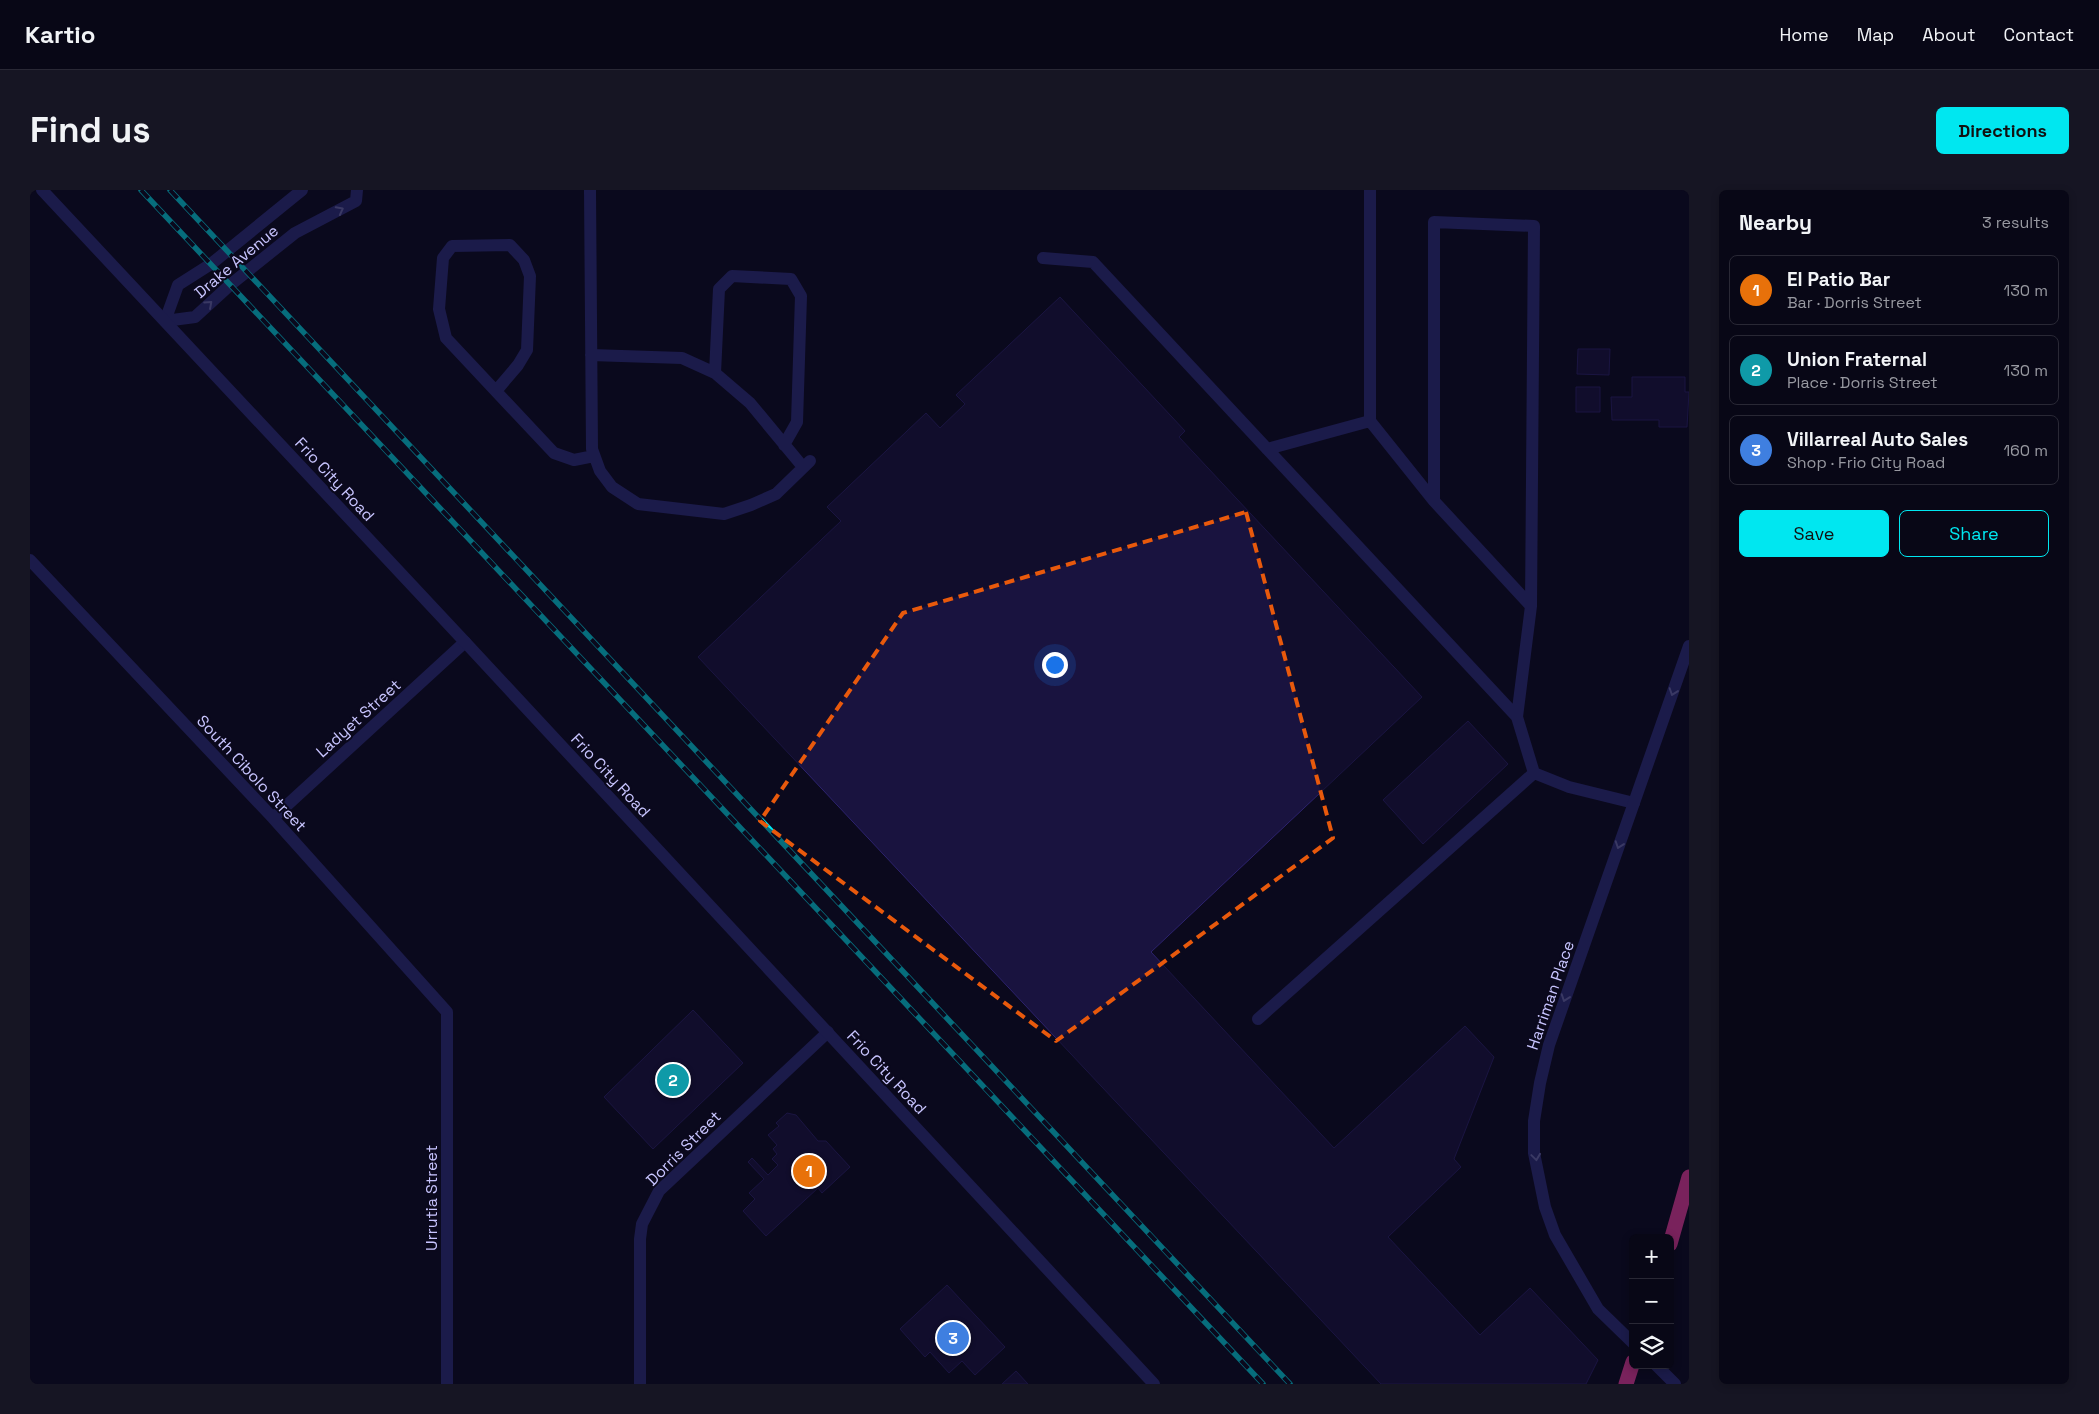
<!DOCTYPE html>
<html lang="en">
<head>
<meta charset="utf-8">
<style>
  :root { --surface:#080716; --page:#161523; --text:#f1f3f6; --muted:#9899a1; --line:#292835; --accent:#00e7f0 }
  body { margin:0; font-family:"Space Grotesk",sans-serif; background:var(--page); color:var(--text) }
  .controls { position:absolute; right:15px; bottom:15px; display:grid; overflow:hidden; border-radius:8px; box-shadow:0 2px 8px #0003 }
  .controls button { width:45px; height:45px; display:grid; place-items:center; padding:0; border:0; border-bottom:1px solid var(--line); background:var(--surface); color:var(--text); font:25px sans-serif }
  .you { position:absolute; left:1024px; top:474px; width:18px; height:18px; margin:-12px; border:4px solid #fff; border-radius:50%; background:#1a73e8; box-shadow:0 0 0 8px #1a73e833 }
  .badge { display:grid; place-items:center; width:32px; height:32px; border-radius:50%; background:var(--accent); color:#fff; font-size:16px; font-weight:700 }
  .pin { position:absolute; translate:-50% -50%; border:2px solid #fff; box-shadow:0 1px 5px #0006 }
  .list { margin:0; padding:0; list-style:none }
  h2 { display:flex; justify-content:space-between; align-items:center; height:65px; margin:0; padding:0 20px; font-size:21px }
  h2 small { font-size:16px; font-weight:400; color:var(--muted) }
  .list li { display:grid; grid-template-columns:32px 1fr auto; gap:15px; align-items:center; box-sizing:border-box; height:70px; margin:0 10px 10px; padding:0 10px; border:1px solid var(--line); border-radius:8px }
  .list b { display:block; font-size:19px; white-space:nowrap }
  .list p { margin:0; font-size:16px; white-space:nowrap; color:var(--muted) }
  .list em { font-size:16px; font-style:normal; color:var(--muted) }
  .actions { display:flex; gap:10px; padding:15px 20px }
  .actions a { flex:1; padding:11px 0; border:1px solid var(--accent); border-radius:8px; text-align:center; font-size:18px; color:var(--accent) }
  .actions .main { background:var(--accent); color:#111 }
  .icon { flex:none; width:28px; height:28px; fill:none; stroke:currentColor; stroke-width:2; stroke-linecap:round; stroke-linejoin:round }
  .map { position:relative; flex:none; width:1659px; height:1194px; overflow:hidden; border-radius:8px }
  header { display:flex; align-items:center; gap:30px; box-sizing:border-box; height:70px; padding:0 25px; background:var(--surface); border-bottom:1px solid var(--line) }
  header strong { font-size:24px }
  nav { display:flex; gap:28px; margin-inline-start:auto; font-size:18px }
  .intro { display:flex; align-items:center; justify-content:space-between; box-sizing:border-box; height:120px; padding:0 30px }
  h1 { margin:0; font-size:35px }
  .button { padding:12px 22px; border-radius:8px; background:var(--accent); color:#111; font-size:18px; font-weight:700 }
  main { display:flex; gap:30px; padding:0 30px }
  aside { flex:1; background:var(--surface); border-radius:8px; box-shadow:0 2px 8px #0003 }
  .map>svg:first-child { display:block }
  .building { fill:#19133f; stroke:#2d236e }
  .lines { fill:none; stroke-linecap:round; stroke-linejoin:round }
  .service { stroke:#2f3181; stroke-width:12 }
  .minor { stroke:#2f3181; stroke-width:12 }
  .tertiary { stroke:#2f3181; stroke-width:12 }
  .motorway { stroke:#ff40a8; stroke-width:15 }
  .rail-casing { stroke:#00e7f0; stroke-width:5.5 }
  .rail { stroke:#0b091d; stroke-width:4; stroke-dasharray:11; stroke-linecap:butt }
  .oneway { stroke:#7474ba }
  .marked { fill:none; stroke:#e8590c; stroke-width:4; stroke-dasharray:10 6; stroke-linejoin:round }
  .labels { text-anchor:middle; stroke-width:4; stroke-linejoin:round; paint-order:stroke }
  .street-label { font-size:16px; fill:#c8c5ff; stroke:#0b091d }
</style>
</head>
<body>
<header>
<strong>Kartio</strong>
<nav><a>Home</a><a>Map</a><a>About</a><a>Contact</a></nav>
</header>
<div class="intro"><h1>Find us</h1><a class="button">Directions</a></div>
<main>
<div class="map">
<svg width="1659" height="1194" viewBox="0 0 1659 1194">
  <rect width="100%" height="100%" fill="#0b091d"/>
  <!-- building -->
  <path class="building" d="M1030 107 1155 241 1149 247 1392 507 1121 762 1304 958 1435 836 1464 867 1424 969 1431 977 1358 1047 1450 1145 1500 1098 1568 1170 1556 1194H1351L668 467 811 331 797 317 896 223 910 238 935 214 926 205Z
    M1548 159H1580L1579 185 1547 184Z
    M1602 187H1655V202H1659L1657 237H1629V230H1582L1581 207H1602Z
    M1546 197H1570V222H1546Z
    M1438 531 1478 574 1393 654 1353 610Z
    M663 820 713 873 623 959 574 907Z
    M757 923 766 925 788 951H796L820 977 792 1003 788 998 736 1046 713 1021 725 1009 719 1003 734 989 718 972 722 968 738 985 748 975 742 969 747 964 743 959 747 955 738 945 749 936 746 933Z
    M917 1095 975 1157 945 1185 932 1171 919 1183 900 1162 895 1167 870 1139Z
    M986 1181 998 1194H972Z"/>
  <g class="lines">
    <!-- service -->
    <path class="service" d="M560 0 562 259 570 281 582 297 608 314 694 324 721 315 746 304 780 271
      M1340 0V231
      M1013 68 1063 72 1487 527 1504 583
      M561 165 652 168 685 183 720 213 773 277
      M685 183 689 99 702 86 761 89 771 106 767 232 754 255
      M466 201 488 175 497 160 500 86 494 70 480 55 422 56 413 68 409 119 416 148 524 263 544 270 564 266
      M1237 259 1340 231 1404 311 1501 416 1487 527
      M1404 311V32L1504 36 1501 416
      M1228 829 1504 583 1539 597 1604 613"/>
    <!-- minor -->
    <path class="minor" d="M272 0 181 74 148 95 135 131 165 127 200 95 265 43 326 11 327 0
      M0 370 243 628 417 822V1194
      M243 628 435 452
      M610 1194V1049L612 1034 629 1001 798 842"/>
    <!-- tertiary -->
    <path class="tertiary" d="M12 0 435 452 1124 1194
      M1603 1153 1568 1119 1525 1045 1515 1017 1504 963V931L1510 893 1519 855 1659 456
      M1626 1175 1645 1194"/>
    <!-- motorway -->
    <path class="motorway" d="M1640 1054 1659 987
      M1596 1194 1603 1172"/>
    <defs>
      <path id="rail" d="M111 0 1233 1194
        M140 0 1260 1194"/>
    </defs>
    <!-- rail casing -->
    <use href="#rail" class="rail-casing"/>
    <!-- rail -->
    <use href="#rail" class="rail"/>
  </g>
  <!-- one-way arrows -->
  <defs><path id="oneway-chevron" d="M-2-3.5L2.5 0L-2 3.5" fill="none" stroke-width="1.6" stroke-linecap="round" stroke-linejoin="round" transform="scale(1.25)"/></defs>
  <g class="oneway">
    <use href="#oneway-chevron" transform="translate(310 20) rotate(-28)"/>
    <use href="#oneway-chevron" transform="translate(179 114) rotate(-42)"/>
    <use href="#oneway-chevron" transform="translate(1643 502) rotate(109)"/>
    <use href="#oneway-chevron" transform="translate(1589 655) rotate(109)"/>
    <use href="#oneway-chevron" transform="translate(1535 808) rotate(109)"/>
    <use href="#oneway-chevron" transform="translate(1506 967) rotate(82)"/>
  </g>
  <!-- marked area -->
  <path d="M0 0H1659V1194H0ZM1216 322 1303 648 1026 851 730 631 873 423Z" fill="#0b091d" fill-opacity=".55" fill-rule="evenodd"/>
  <path class="marked" d="M1216 322 1303 648 1026 851 730 631 873 423Z"/>
  <g class="labels">
    <!-- street labels -->
    <g class="street-label">
      <text transform="translate(206 71) rotate(-40)" y="6">Drake Avenue</text>
      <text transform="translate(305 289) rotate(47)" y="6">Frio City Road</text>
      <text transform="translate(328 528) rotate(-42)" y="6">Ladyet Street</text>
      <text transform="translate(222 583) rotate(47)" y="6">South Cibolo Street</text>
      <text transform="translate(581 585) rotate(47)" y="6">Frio City Road</text>
      <text transform="translate(1520 805) rotate(-71)" y="6">Harriman Place</text>
      <text transform="translate(857 882) rotate(47)" y="6">Frio City Road</text>
      <text transform="translate(653 958) rotate(-45)" y="6">Dorris Street</text>
      <text transform="translate(401 1008) rotate(-90)" y="6">Urrutia Street</text>
    </g>
  </g>
</svg>
<div class="controls">
<button>+</button>
<button>−</button>
<button><svg class="icon" aria-label="layers" viewBox="0 0 24 24"><path d="M12 4l9 5-9 5-9-5zM3 14l9 5 9-5"/></svg></button>
</div>
<div class="you"></div>
<div class="pin badge" style="left:779px;top:981px;background:#e8710a">1</div>
<div class="pin badge" style="left:643px;top:890px;background:#0f9aa8">2</div>
<div class="pin badge" style="left:923px;top:1148px;background:#3f7fe0">3</div>
</div>
<aside>
<h2>Nearby<small>3 results</small></h2>
<ul class="list">
<li><span class="badge" style="background:#e8710a">1</span><div><b>El Patio Bar</b><p>Bar · Dorris Street</p></div><em>130 m</em></li>
<li><span class="badge" style="background:#0f9aa8">2</span><div><b>Union Fraternal</b><p>Place · Dorris Street</p></div><em>130 m</em></li>
<li><span class="badge" style="background:#3f7fe0">3</span><div><b>Villarreal Auto Sales</b><p>Shop · Frio City Road</p></div><em>160 m</em></li>
</ul>
<div class="actions"><a class="main">Save</a><a>Share</a></div>
</aside>
</main>
</body>
</html>
